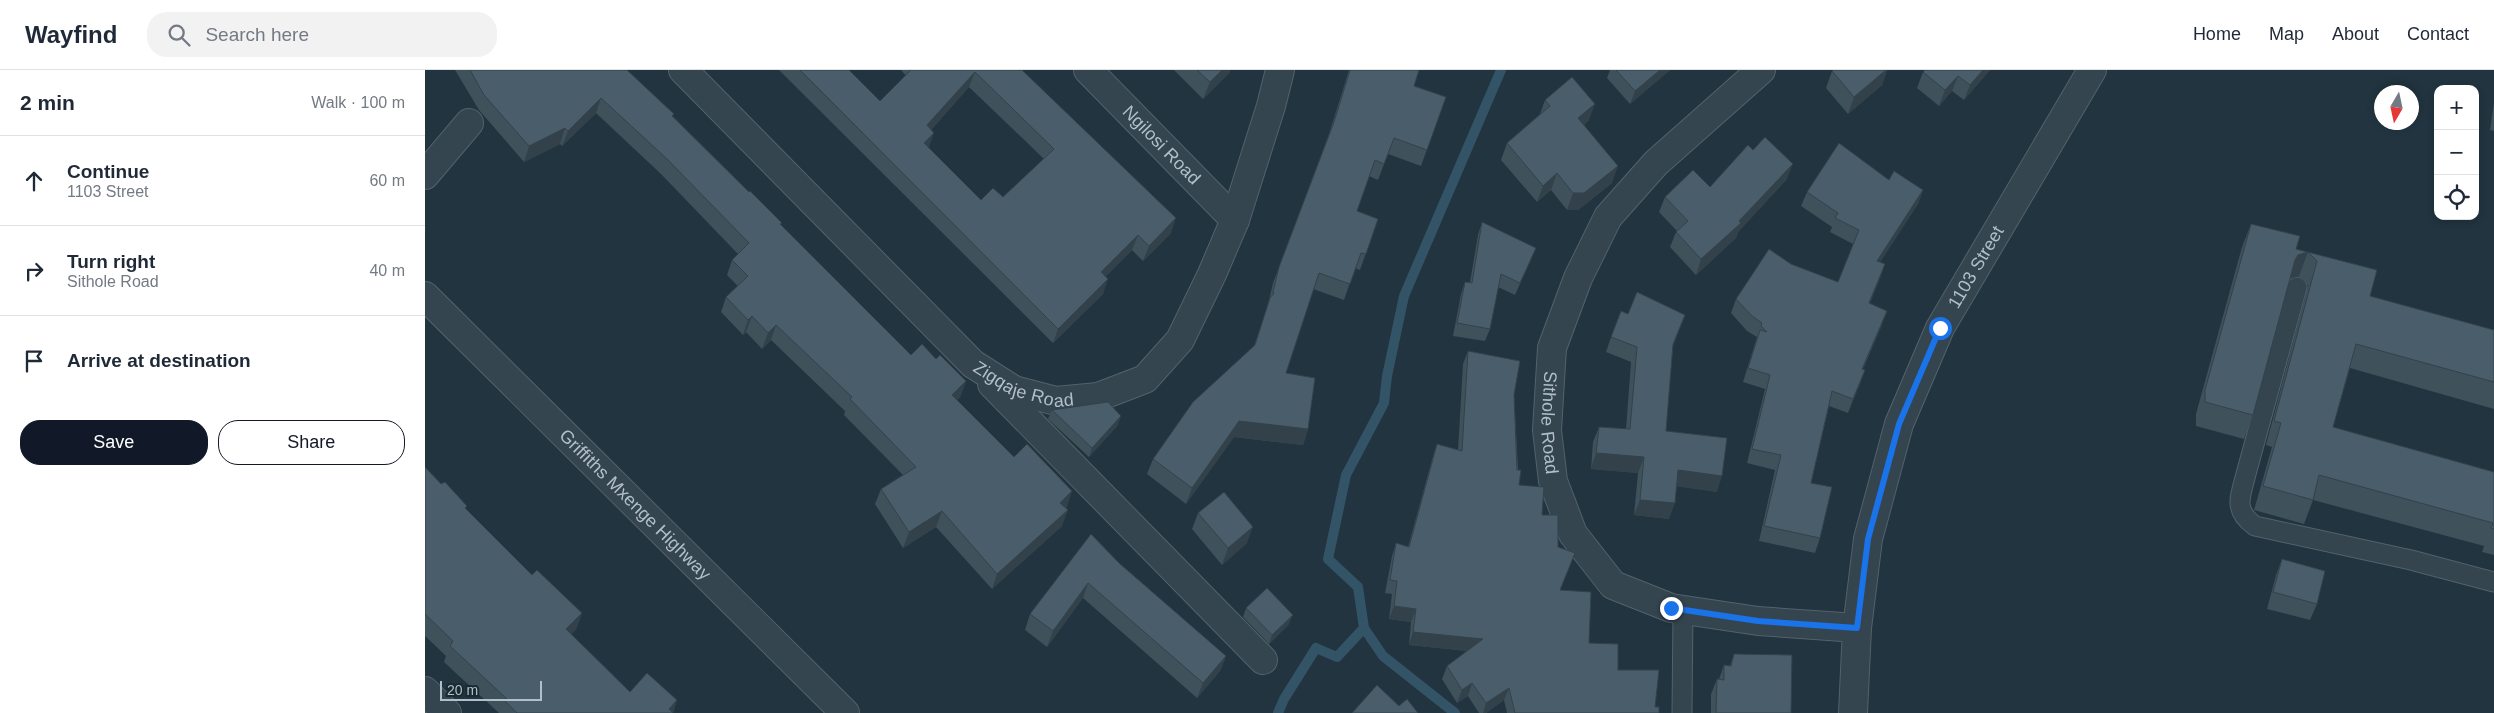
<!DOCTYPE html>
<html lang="en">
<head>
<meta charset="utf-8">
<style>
  :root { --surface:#fff; --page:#f2f2f3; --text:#1f2937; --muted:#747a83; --line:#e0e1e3; --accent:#111827 }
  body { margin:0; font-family:Arial,sans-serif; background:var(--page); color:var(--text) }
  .controls { position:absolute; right:15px; top:15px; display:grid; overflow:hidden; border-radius:10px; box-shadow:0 2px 8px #0003 }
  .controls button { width:45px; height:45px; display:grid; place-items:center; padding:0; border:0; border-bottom:1px solid var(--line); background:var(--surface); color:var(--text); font:25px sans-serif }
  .compass { position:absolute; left:1949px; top:15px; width:45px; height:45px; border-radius:50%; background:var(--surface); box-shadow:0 2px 8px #0003; rotate:189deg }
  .scale { position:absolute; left:15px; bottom:12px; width:102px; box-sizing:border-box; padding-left:5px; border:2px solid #b1bfca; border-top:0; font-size:14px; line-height:18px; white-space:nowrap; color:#b1bfca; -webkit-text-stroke:4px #1a2a33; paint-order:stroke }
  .stop { position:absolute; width:15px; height:15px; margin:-11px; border:4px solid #1a73e8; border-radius:50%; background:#fff }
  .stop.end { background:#1a73e8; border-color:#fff; box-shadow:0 1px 5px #0008 }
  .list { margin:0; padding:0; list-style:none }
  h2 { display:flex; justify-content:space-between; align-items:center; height:65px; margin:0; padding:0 20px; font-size:21px }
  h2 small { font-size:16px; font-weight:400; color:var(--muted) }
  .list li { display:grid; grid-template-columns:32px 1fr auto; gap:15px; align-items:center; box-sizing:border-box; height:90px; padding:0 20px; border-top:1px solid var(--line) }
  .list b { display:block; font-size:19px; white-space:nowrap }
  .list p { margin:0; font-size:16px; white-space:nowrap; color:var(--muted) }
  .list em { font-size:16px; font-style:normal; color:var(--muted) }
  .actions { display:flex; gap:10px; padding:15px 20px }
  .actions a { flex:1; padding:11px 0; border:1px solid var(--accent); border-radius:20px; text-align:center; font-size:18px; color:var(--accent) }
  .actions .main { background:var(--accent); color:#fff }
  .icon { flex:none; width:28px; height:28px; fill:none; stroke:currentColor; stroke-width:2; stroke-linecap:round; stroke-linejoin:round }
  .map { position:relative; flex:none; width:2069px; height:643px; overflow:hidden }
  header { display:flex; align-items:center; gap:30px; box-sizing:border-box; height:70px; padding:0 25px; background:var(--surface); border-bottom:1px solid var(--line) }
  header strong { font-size:24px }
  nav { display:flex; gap:28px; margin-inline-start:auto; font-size:18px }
  .search { width:350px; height:45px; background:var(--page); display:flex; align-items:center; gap:12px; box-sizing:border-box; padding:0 18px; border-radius:20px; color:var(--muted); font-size:19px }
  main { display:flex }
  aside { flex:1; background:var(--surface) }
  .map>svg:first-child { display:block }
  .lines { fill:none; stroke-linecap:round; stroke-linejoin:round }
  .stream { stroke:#335367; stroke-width:10 }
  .service-casing { stroke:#53626c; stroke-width:21 }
  .minor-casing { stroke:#53626c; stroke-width:30 }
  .tertiary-casing { stroke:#53626c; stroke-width:30 }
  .service { stroke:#35454f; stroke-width:19 }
  .minor { stroke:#35454f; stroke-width:28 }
  .tertiary { stroke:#35454f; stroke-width:28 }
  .wall { fill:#3f515b; fill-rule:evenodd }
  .shaded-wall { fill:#33424a }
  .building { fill:#495e6a; stroke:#33424a; fill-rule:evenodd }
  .route { stroke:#1a73e8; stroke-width:6 }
  .labels { text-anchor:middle; stroke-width:4; stroke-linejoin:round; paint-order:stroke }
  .street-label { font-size:18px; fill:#b1bfca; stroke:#1a2a33 }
</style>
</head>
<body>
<header>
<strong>Wayfind</strong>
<div class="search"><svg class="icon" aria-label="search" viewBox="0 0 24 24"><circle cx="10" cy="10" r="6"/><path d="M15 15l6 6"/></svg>Search here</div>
<nav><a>Home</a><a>Map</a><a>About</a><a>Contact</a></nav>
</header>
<main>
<aside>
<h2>2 min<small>Walk · 100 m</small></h2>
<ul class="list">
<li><svg class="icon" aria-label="ahead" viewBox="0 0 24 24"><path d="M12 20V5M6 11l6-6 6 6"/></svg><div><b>Continue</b><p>1103 Street</p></div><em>60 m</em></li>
<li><svg class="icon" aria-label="right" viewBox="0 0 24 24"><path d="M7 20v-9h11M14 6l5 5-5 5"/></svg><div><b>Turn right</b><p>Sithole Road</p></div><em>40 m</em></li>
<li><svg class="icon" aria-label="arrive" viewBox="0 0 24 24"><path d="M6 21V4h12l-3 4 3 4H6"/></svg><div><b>Arrive at destination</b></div></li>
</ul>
<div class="actions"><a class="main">Save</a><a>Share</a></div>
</aside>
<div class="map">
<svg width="2069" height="643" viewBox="0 0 2069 643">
  <rect width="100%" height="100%" fill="#21343f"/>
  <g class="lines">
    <!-- stream -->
    <path class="stream" d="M939 558 958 586 1030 643
      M853 643 859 629 891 578 912 587 939 558 933 517 903 489 921 405 959 333 962 306 979 226 1076 0"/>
    <defs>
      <path id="service" d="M1872 217 1821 404C1815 428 1808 440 1830 456L1986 490 2069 512
        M1257 643 1258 540"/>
      <g id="minor">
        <path id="s1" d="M258 0 548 294 589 320 631 331 673 327 720 309 755 270 787 204 810 150 846 36 855 0"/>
        <path id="s2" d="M663 0 810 150"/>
        <path id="s3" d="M1336 0 1231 93 1183 147 1153 208 1127 278 1122 360 1128 411 1148 464 1188 515 1246 538 1333 551 1432 558"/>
        <path d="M0 105 44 53"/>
        <path d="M567 314 838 590"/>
        <path d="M0 621 22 643"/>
      </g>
      <g id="tertiary">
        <path id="s4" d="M0 226 420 643"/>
        <path id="s5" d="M1428 643 1432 558 1443 469 1474 354 1515 258 1667 0"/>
      </g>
    </defs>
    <!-- service casing -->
    <use href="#service" class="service-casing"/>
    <!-- minor casing -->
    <use href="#minor" class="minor-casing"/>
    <!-- tertiary casing -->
    <use href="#tertiary" class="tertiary-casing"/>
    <!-- service -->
    <use href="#service" class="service"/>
    <!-- minor -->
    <use href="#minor" class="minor"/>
    <!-- tertiary -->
    <use href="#tertiary" class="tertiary"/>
  </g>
  <!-- wall -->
  <path class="wall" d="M30 0H202L486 285 511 289 541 311 535 327 532 330 589 387 642 437 640 438 637 456 567 519 511 457 478 478 450 434 456 419 478 405 419 345 420 341 346 270 337 279 321 262 318 265 296 242 301 227 313 216 302 205 307 190 313 184 236 104 171 43 137 76 135 74 99 92 54 40Z
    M354 0H424L455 31 481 6 476 0H597L746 163 718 191 707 180 681 206 678 224 628 273ZM544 17 619 89 578 127 556 130 504 78 506 60Z
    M749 0H805V2L778 29Z
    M924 0H994L989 16 1021 27 996 96 963 84 953 110 944 106 932 141 953 149 935 200 930 198 919 230 888 219 861 303 883 359 878 375 809 367 761 434 722 404 728 389 829 276 842 238 848 213 904 64Z
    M1185 0H1245L1205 34 1182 8Z
    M1408 0H1462L1457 15 1423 44 1401 18 1407 1Z
    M1565 0 1539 30 1527 21 1514 36 1492 18 1498 2Z
    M1120 30 1164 50 1159 55 1187 113 1153 140H1142L1126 120 1112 132 1076 90 1082 73 1115 44Z
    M2069 33V61L2065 60Z
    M1328 80 1362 109 1313 162 1311 168 1271 205 1245 177 1251 162 1252 161 1234 142 1240 127 1285 117Z
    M1464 110 1498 120 1493 134 1455 192 1460 194 1445 233 1457 255 1438 299 1440 300 1423 343 1404 336 1386 413 1395 468 1390 483 1334 471 1350 400 1322 393 1340 319 1318 312 1332 267 1322 261 1306 243 1311 229 1413 212 1428 174 1405 162 1407 157 1376 136 1382 122Z
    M1057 152 1106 190 1090 225 1073 217 1065 259 1060 271 1028 266 1036 224 1040 212H1045L1053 165Z
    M1826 154 1871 179 1952 200 1945 226 2069 260V339L1925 298 1908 357 2069 402V485L2057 482 2059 476 1888 430 1879 454 1829 440 1847 377 1841 375 1883 215 1874 206 1865 209 1828 345 1819 369 1771 356V344L1817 177Z
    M1203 244 1260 245 1248 276 1241 361 1292 422 1252 416 1244 449 1209 445 1213 403 1166 399 1168 372 1174 357 1201 359 1206 292 1181 282 1186 267Z
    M1043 281 1089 325 1094 415 1117 445 1133 477 1145 496 1135 520 1164 573 1230 637 1234 643H1082L1079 630 1061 643H1054L1043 626 1032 633 1017 609 1022 596 1042 581 984 575 986 552 964 549 967 524 960 523 967 486 971 473 983 477 1008 386 1012 374 1033 380 1038 294Z
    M627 340 693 355 664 387 623 349Z
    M0 397 41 439 107 505 157 543 151 559 146 564 205 622 252 630 248 643H74L19 592 21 586 0 566Z
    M773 443 822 473 797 495 767 459Z
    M1857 489 1892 534 1885 550 1842 539 1851 505Z
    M694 493 801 586 795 601 772 628 658 528 622 577 600 560 605 544Z
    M821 538 864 554 844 574 818 547Z
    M1309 584 1366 643H1286V624L1292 609H1294L1299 595 1305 596Z"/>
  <!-- shaded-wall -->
  <path class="shaded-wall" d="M797 0H805V2L778 29 785 12Z
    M1235 0H1245L1205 34 1210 21Z
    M1461 0H1462L1457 15 1423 44 1429 27Z
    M1558 0H1565L1539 30 1545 15Z
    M550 2 544 17 497 70 502 55Z
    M1533 6 1527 21 1514 36 1520 20Z
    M176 28 171 43 137 76 143 61Z
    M1170 34 1164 50 1147 65 1153 48Z
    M140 58 135 74 99 92 104 76Z
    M509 63 504 77 493 88 499 73Z
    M1368 94 1362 109 1313 162 1311 168 1271 205 1276 189 1314 151Z
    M1193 96 1187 113 1153 140H1142L1148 123Z
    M1132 103 1126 120 1112 132 1118 116Z
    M1498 120 1493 134 1447 205 1452 191Z
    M751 148 746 163 718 191 724 176Z
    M713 165 707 180 671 216 676 202Z
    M1111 178 1106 190 1090 225 1095 213Z
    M1883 182 1874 206 1864 209 1870 190 1873 185Z
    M1460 194 1455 209 1439 248 1444 233Z
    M683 209 678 224 628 273 633 259Z
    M1462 241 1457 255 1431 313 1437 299Z
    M327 246 321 262 318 265 323 250Z
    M351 255 346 270 337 279 343 263Z
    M1440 300 1435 315 1423 343 1428 329Z
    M541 311 535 327 521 340 527 325Z
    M696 346 693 355 664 387 667 378Z
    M814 351 883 359 878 375 809 367 761 434 767 418Z
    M1171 383 1219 387 1213 403 1166 399Z
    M1253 400 1297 406 1292 422 1248 416Z
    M647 421 642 437 630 448 635 433Z
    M1215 430 1250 433 1244 449 1209 445Z
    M643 440 637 456 567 519 572 504Z
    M517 441 511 457 478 478 484 462Z
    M828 457 822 473 797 495 803 478Z
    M663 513 658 528 622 577 628 561Z
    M969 536 991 539 986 552 964 549Z
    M157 543 151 559 135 575 141 559Z
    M868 545 864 554 844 574 847 565Z
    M988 562 1058 569 1054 582 984 575Z
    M801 586 795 601 772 628 778 613Z
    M1047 613 1043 626 1032 633 1037 620Z
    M1084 618 1079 630 1061 643H1058L1061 633Z
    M252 630 248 643 244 639Z"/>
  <!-- building -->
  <path class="building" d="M45 0H202L249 44 247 46 324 122 325 121 357 153 355 154 486 285 497 274 511 289 515 285 541 311 527 325 589 387 602 374 647 421 635 433 643 440 572 504 517 441 484 462 456 419 491 397 425 329 427 327 351 255 343 263 327 246 323 250 301 227 323 206 307 190 324 173 242 89 176 28 143 61 140 58 104 76 59 25Z
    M375 0H424L455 31 486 0H597L751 148 724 176 713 165 676 202 683 209 633 259ZM550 2 629 79 578 127 568 118 556 130 499 73 509 63 502 55Z
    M772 0H797L785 12Z
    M925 0H994L989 16 1021 27 1002 80 969 68 959 94 950 90 932 141 953 149 941 184 936 183 925 214 894 203 861 303 890 308 883 359 814 351 767 418 728 389 768 332 830 275 845 228 849 223 848 222 854 197 909 52Z
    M1191 0H1235L1210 21Z
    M1408 0H1461L1429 27 1407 1Z
    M1500 0H1558L1545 15 1533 6 1520 20 1498 2Z
    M1147 7 1170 34 1153 48 1193 96 1159 123H1148L1132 103 1118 116 1082 73 1125 36 1120 30Z
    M1340 67 1368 94 1314 151 1316 153 1276 189 1251 162 1263 151 1240 127 1268 100 1285 117 1323 75 1328 80Z
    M1414 73 1464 110 1469 101 1498 120 1452 191 1460 194 1444 233 1462 241 1437 299 1440 300 1428 329 1407 321 1386 413 1407 417 1395 468 1339 456 1356 385 1327 379 1345 305 1323 298 1335 260 1342 262 1336 256 1337 253 1327 246 1311 229 1344 179 1366 194 1413 212 1434 160 1410 148 1413 143 1382 122Z
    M1057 152 1111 178 1095 213 1076 204 1065 259 1032 253 1040 212 1047 213Z
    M1826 154 1875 166 1871 179 1952 200 1945 226 2069 260V312L1931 274 1908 357 2069 402V459L2066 458 2068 453 1894 405 1888 430 1838 416 1856 353 1849 351 1892 191 1883 182 1873 185 1870 190 1828 345 1780 332V320Z
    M1212 222 1260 245 1248 274 1241 361 1302 368 1297 406 1253 400 1250 433 1215 430 1219 387 1171 383 1174 357 1205 359 1212 277 1186 267 1196 241 1203 244Z
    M1043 281 1095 291 1089 325 1092 400H1096L1094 415 1119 417 1117 445H1133V477L1150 483 1135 520 1166 522 1164 573 1193 574V600H1234L1230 637H1234V643H1090L1084 618 1061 633 1047 613 1037 620 1022 596 1058 569 988 562 991 539 969 536 972 511 965 510 971 473 984 477 1012 374 1037 381Z
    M683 332 696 346 667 378 627 340Z
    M0 397 16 414 20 412 42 436 40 438 107 505 112 500 157 543 141 559 205 622 222 603 252 630 244 639 248 643H92L80 631 82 629 25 576 28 571 0 544Z
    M799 422 828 457 803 478 773 443Z
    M666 464 694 493 801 586 778 613 663 513 628 561 605 544Z
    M1857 489 1900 501 1892 534 1848 522Z
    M842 518 868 545 847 565 821 538Z
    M1309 584 1367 585 1366 643H1291L1292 609 1299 610V595L1306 596Z
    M952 615 974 636 982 629 993 643H927Z"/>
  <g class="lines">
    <!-- route -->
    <path class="route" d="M1246 538 1333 551 1432 558 1443 469 1474 354 1515 258"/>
  </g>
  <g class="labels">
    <!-- street labels -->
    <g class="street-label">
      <text dy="6" stroke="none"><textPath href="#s2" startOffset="105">Ngilosi Road</textPath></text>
      <text dy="6" stroke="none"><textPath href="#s5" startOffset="469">1103 Street</textPath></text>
      <text dy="6" stroke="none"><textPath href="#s1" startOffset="469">Zigqaje Road</textPath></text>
      <text dy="6" stroke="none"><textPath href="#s3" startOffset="430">Sithole Road</textPath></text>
      <text dy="6" stroke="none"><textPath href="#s4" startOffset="296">Griffiths Mxenge Highway</textPath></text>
    </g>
  </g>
</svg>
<div class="controls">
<button>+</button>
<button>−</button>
<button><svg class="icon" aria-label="locate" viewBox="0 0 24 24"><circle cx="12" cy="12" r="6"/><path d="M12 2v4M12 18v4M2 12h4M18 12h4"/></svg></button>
</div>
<svg class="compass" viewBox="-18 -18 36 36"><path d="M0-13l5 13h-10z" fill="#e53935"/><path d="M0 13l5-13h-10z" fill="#747a83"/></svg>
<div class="scale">20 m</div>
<div class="stop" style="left:1515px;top:258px"></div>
<div class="stop end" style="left:1246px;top:538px"></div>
</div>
</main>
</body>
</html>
